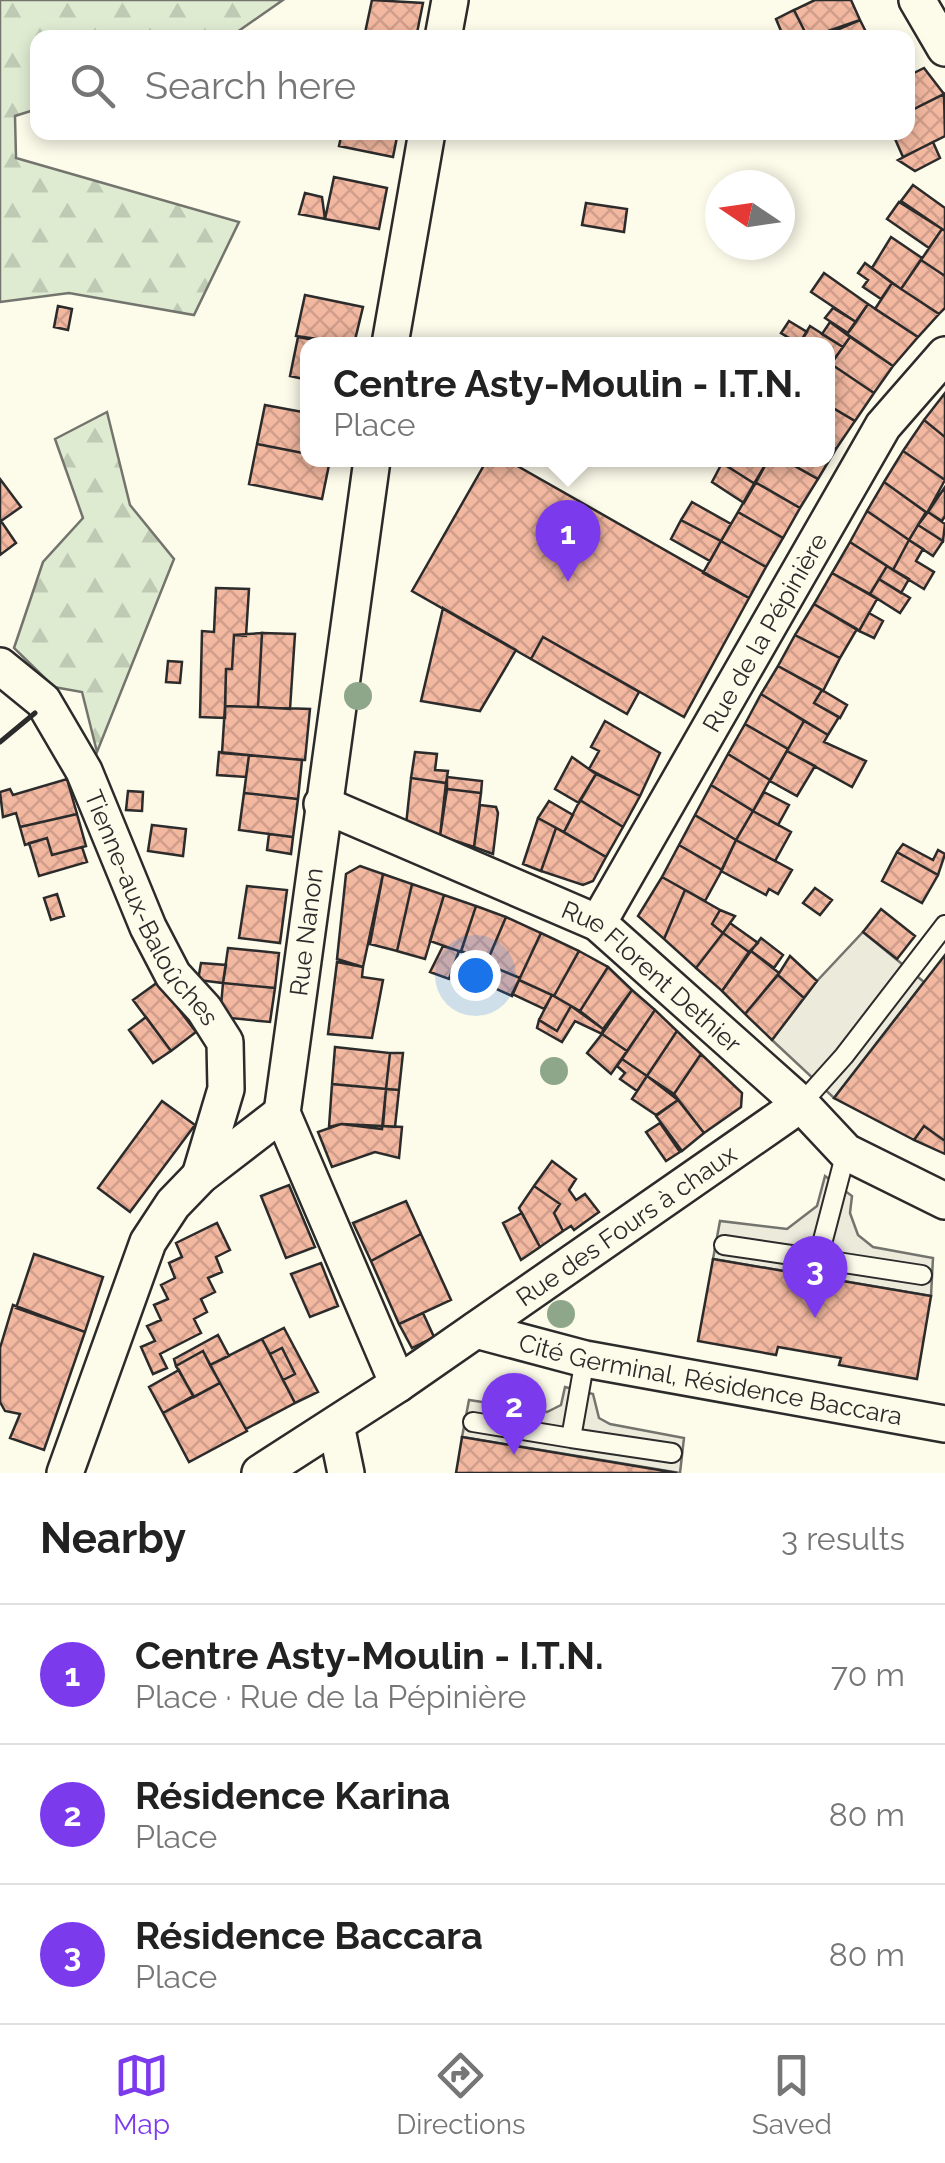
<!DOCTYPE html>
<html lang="en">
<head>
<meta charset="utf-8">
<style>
  :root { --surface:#fff; --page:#f2f2f2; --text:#222; --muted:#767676; --line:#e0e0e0; --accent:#7c3aed }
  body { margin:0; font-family:Raleway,sans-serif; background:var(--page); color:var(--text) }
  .compass { position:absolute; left:705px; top:170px; width:90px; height:90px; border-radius:50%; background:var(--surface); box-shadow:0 5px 15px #0003; rotate:283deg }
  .you { position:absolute; left:475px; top:975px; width:35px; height:35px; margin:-25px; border:8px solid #fff; border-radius:50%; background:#1a73e8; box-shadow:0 0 0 15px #1a73e833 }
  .badge { display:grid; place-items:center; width:65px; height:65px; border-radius:50%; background:var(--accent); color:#fff; font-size:32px; font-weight:700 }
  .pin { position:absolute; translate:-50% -82px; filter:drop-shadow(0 2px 5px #0008) }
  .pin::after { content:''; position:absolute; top:52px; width:35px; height:30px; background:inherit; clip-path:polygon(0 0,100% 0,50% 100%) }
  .popup { position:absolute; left:300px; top:337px; width:535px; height:130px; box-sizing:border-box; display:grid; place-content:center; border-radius:20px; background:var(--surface); filter:drop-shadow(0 2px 8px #0005); font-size:32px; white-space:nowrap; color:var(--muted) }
  .popup b { font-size:38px; color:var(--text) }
  .popup::after { content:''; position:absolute; left:50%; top:100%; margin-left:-20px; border:20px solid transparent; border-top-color:var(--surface) }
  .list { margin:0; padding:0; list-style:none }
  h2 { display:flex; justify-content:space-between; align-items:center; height:130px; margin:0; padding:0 40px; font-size:42px }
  h2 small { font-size:32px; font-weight:400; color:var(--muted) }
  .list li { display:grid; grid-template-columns:65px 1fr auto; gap:30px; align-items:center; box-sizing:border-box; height:140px; padding:0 40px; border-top:2px solid var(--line) }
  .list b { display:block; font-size:38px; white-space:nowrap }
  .list p { margin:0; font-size:32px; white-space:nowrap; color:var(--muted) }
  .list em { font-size:32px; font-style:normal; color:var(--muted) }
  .icon { flex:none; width:55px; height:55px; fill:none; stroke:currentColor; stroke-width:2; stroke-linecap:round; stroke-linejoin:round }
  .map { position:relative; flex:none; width:945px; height:1473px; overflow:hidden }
  .search { position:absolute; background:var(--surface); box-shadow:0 5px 15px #0003; left:30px; right:30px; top:30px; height:110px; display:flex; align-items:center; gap:25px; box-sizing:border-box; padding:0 35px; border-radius:20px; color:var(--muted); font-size:38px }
  .sheet { height:550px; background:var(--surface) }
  nav { display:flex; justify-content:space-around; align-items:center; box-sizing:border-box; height:140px; border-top:2px solid var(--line); background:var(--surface); font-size:28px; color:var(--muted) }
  nav a { display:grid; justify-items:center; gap:5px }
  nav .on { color:var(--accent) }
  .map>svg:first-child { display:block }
  .forest { fill:url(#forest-firs); stroke:#74746e; stroke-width:2.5 }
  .parking { fill:#eceadb; stroke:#74746e; stroke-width:2.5 }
  .building { fill:url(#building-cross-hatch); stroke:#2b2b2b; stroke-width:2.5 }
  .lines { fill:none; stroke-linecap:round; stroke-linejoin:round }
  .lane-casing { stroke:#2b2b2b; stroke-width:22 }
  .street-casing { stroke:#2b2b2b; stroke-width:40 }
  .lane { stroke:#fdfbea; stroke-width:18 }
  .street { stroke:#fdfbea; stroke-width:35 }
  .wall { stroke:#2b2b2b; stroke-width:5 }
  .tree { fill:#8ea78a }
  .labels { text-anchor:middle; stroke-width:8; stroke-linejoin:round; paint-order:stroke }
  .street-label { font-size:25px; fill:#2b2b2b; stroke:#fdfbea }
</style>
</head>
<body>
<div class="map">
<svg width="945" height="1473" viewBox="0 0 945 1473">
  <defs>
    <pattern id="forest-firs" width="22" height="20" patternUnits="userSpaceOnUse" patternTransform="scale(2.5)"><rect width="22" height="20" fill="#deebd1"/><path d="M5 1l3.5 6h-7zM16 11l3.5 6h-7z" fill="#bfcab4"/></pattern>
    <pattern id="building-cross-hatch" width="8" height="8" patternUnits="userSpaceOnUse" patternTransform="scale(2.5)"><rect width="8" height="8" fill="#f2b8a0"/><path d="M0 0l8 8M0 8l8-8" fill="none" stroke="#d09e8a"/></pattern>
  </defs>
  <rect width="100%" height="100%" fill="#fdfbea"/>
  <!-- forest -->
  <path class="forest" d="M0 0H283L230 37 38 38 37 109 15 116 16 158 239 222 194 315 69 293 0 302Z
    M107 412 130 505 174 559 97 752 82 692 54 687 14 648 43 562 83 518 55 439Z"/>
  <!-- parking -->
  <path class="parking" d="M863 932 924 982 834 1098 772 1040 817 981Z
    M825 1176 852 1196 850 1213 858 1235 873 1247 933 1258 931 1296 713 1259 720 1221 787 1229 817 1206Z
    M565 1387 593 1394 599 1418 610 1424 684 1438 680 1473 462 1437 469 1400 547 1412 561 1405Z"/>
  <!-- building -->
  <path class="building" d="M372 0 423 3 416 38 365 33Z
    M815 0H851L860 20 808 38 794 10Z
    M794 10 808 38H784L776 19Z
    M860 20 869 38H818Z
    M924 68 944 94 908 112V76Z
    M944 94 945 136 903 157 892 132H908V112Z
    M342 132H398L393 157 339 146Z
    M933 142 940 158 915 171 898 160Z
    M334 177 387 188 379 229 325 219Z
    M913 185 945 208V231L901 201Z
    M305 193 322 197 325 219 299 214Z
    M899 202 942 229 929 248 887 219Z
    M586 203 627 209 624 232 582 225Z
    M942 229 945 231V276L921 260Z
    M891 237 922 258 901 289 872 268Z
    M921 260 945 276V308L939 314 901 289Z
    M865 263 892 283 881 299 863 287 868 280 858 273Z
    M824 273 868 304 856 322 811 292Z
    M892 283 939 314 918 337 875 309Z
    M305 295 363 307 354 344 296 336Z
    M868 304 918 337 893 366 847 334Z
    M58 306 72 309 68 330 54 327Z
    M833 308 856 322 848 333 825 318Z
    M789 321 807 332 799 344 781 333Z
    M830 322 850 337 843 347 822 334Z
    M810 326 843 347 830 365 828 344H799Z
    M298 337 336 344H308V380L290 376Z
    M850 337 893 366 874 393 831 364Z
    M831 364 874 393 855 421 828 405Z
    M945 393V437L924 420Z
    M265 405 308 413V454L257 444Z
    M828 405 855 421 836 449 828 445Z
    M924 420 945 437V480L903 451Z
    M257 444 308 454V460H330L322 499 249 484Z
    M828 445 836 449 818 479 784 460H828Z
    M903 451 945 480 927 513 884 482Z
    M487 460H507L749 598 684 717 543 637 531 659 412 591Z
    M724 460 738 463 758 460 766 464 755 484 722 463Z
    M768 460H784L818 479 800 508 755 482Z
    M722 463 755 484 744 503 712 482Z
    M0 479 21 507 1 521 16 543 0 555Z
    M755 482 800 508 783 538 738 512Z
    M884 482 926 512 909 540 867 511Z
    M945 487V516L942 521 928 512Z
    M692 502 731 524 721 541 681 520Z
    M867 511 909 540 893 570 850 542Z
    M738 512 783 538 766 567 721 541Z
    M928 512 945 524 943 541 918 525Z
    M681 520 721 541 710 561 671 539Z
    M918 525 943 541 933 556 909 540Z
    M909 540 923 549 916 561 934 572 924 589 893 570Z
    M721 541 766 567 749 598 703 573Z
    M850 542 887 566 870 594 832 573Z
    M887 566 909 579 901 593 879 579Z
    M832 573 877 599 859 631 814 604Z
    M879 579 910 598 900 613 870 594Z
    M216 588 249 589 246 636 234 635 232 669H226L225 718 200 717 202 631 214 632Z
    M814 604 857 629 840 658 795 635Z
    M443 608 516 650 480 711 421 701Z
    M869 613 883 621 874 638 859 631Z
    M262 633 295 634 290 709 258 707Z
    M262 633 258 707 225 706 226 669H232L234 635Z
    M795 635 840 658 823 691 778 666Z
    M543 637 639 692 627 714 531 659Z
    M168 661 182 662 180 683 166 682Z
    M778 666 822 690 814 703 839 717 828 735 761 694Z
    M822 690 847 705 840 718 814 703Z
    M761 694 804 721 788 749 745 724Z
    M225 706 310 709 305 760 222 753Z
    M605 721 660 753 640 796 589 769 599 751 591 747Z
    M804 721 828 735 824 742 866 761 852 787 787 751Z
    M745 724 788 749 770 780 728 754Z
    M787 751 815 766 797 796 770 781Z
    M219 752 249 755 246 777 217 775Z
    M415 752 437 754 435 770 448 771 446 783 411 778Z
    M728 754 770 780 753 811 711 785Z
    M249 755 302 760 298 799 244 793Z
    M572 757 596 774 579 803 555 789Z
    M596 774 640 796 623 827 580 800Z
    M447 777 482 781 481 793 447 789Z
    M411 778 446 783 440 836 406 825Z
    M67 779 77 814 20 827 16 813 3 817 0 792 10 789 13 795Z
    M711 785 753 811 736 840 695 815Z
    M447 789 481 793 474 847 440 836Z
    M128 791 143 792 142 811 126 810Z
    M764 792 789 805 778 825 753 811Z
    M244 793 298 799 293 837 239 830Z
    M580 800 623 827 606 857 564 832Z
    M549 801 573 815 564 832 538 818Z
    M480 805 496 807 498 813 493 854 474 847Z
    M753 811 791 832 775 861 736 840Z
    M77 814 86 846 52 855 47 838 25 845 20 827Z
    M695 815 736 840 722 870 679 845Z
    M538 818 556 828 541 871 523 864Z
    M152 825 186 829 183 856 148 851Z
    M556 828 606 857 593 881 583 885 541 871Z
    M269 834 293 837 291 854 267 850Z
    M47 838 52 855 82 847 87 862 39 876 29 843Z
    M736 840 792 870 778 894 769 889 766 895 721 871Z
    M903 844 933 860 938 850 945 854 938 875 897 852Z
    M679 845 722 870 705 901 662 877Z
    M897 852 938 875 922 903 882 881Z
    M360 866 383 874 363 967 337 959 346 874Z
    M383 874 412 884 397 951 370 944Z
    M662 877 685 890 664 939 638 916Z
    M412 884 444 895 425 959 397 951Z
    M247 886 287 890 280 943 239 938Z
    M815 888 832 900 820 915 803 903Z
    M685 890 720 910 712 924 723 933 696 968 664 939Z
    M57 894 64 916 51 920 44 898Z
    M444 895 476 906 461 952 430 941Z
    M476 906 506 917 487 962 461 951Z
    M881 909 915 936 897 959 863 932Z
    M720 910 735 916 723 933 712 924Z
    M506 917 541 933 520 978 486 964Z
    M730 923 758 943 749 952 723 933Z
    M541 933 579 951 554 996 519 980Z
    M723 933 749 952 722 991 696 968Z
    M761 938 783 955 774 968 751 951Z
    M443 946 459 951 449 979 430 972Z
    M228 948 279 953 275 988 223 983Z
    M579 951 608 967 580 1011 554 996Z
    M751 951 779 973 745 1014 722 991Z
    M945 955V1141L924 1126 914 1140 834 1098Z
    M790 956 817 981 804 998 778 975Z
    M337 962 363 967 362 977 383 980 372 1038 328 1034Z
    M201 963 226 965 223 983 198 980Z
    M486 964 520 978 512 996 479 981Z
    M608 967 632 990 603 1029 580 1011Z
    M778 975 804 998 772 1040 745 1014Z
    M519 980 552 995 544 1009 512 994Z
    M158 982 196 1032 171 1051 133 1000Z
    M223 983 275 988 270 1022 220 1017Z
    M632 990 655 1010 627 1051 602 1034Z
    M552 995 571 1006 557 1031 539 1020Z
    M571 1006 603 1029 602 1034 575 1021 562 1042 537 1028 539 1020 557 1031Z
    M655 1010 677 1031 647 1076 622 1059Z
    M146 1017 171 1051 153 1063 129 1030Z
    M677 1031 701 1054 674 1094 647 1076Z
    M602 1034 627 1051 611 1074 587 1053Z
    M335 1047 390 1053 386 1089 332 1084Z
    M390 1053H403L399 1090 386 1089Z
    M701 1054 742 1093 741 1107 704 1133 674 1094Z
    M622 1059 647 1076 637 1091 620 1079 625 1073 617 1066Z
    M647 1076 678 1100 656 1115 632 1099Z
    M332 1084 386 1089 382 1129 341 1124 329 1127Z
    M386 1089 399 1090 395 1127 383 1126Z
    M678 1100 704 1133 682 1151 656 1116Z
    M162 1101 195 1125 130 1212 98 1188Z
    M660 1123 680 1152 666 1161 646 1132Z
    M341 1124 402 1127 399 1158 375 1152 332 1167 318 1132Z
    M924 1126 945 1141V1154L914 1140Z
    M552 1161 576 1179 569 1190 576 1200 585 1194 599 1212 574 1230 571 1226 563 1231 554 1213 560 1204 534 1186Z
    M289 1185 315 1247 286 1258 261 1196Z
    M534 1186 560 1204 554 1213 563 1231 540 1247 519 1208Z
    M406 1201 421 1234 371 1261 353 1223Z
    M522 1213 540 1247 521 1260 503 1223Z
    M217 1223 230 1250 216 1257 222 1272 208 1278 215 1292 201 1299 207 1312 194 1319 201 1333 160 1354 167 1368 153 1374 141 1347 155 1341 147 1326 161 1320 154 1305 168 1299 161 1285 175 1278 169 1263 182 1257 176 1243Z
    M421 1234 451 1300 399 1324 371 1261Z
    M34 1254 103 1277 85 1332 16 1308Z
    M713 1259 931 1296 917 1379 839 1365 841 1358 778 1347 776 1355 698 1341Z
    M321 1263 338 1306 310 1317 291 1274Z
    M13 1305 85 1332 44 1450 10 1438 20 1414 5 1411 0 1402V1348Z
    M423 1313 434 1337 412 1348 399 1324Z
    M284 1328 318 1392 295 1403 283 1380 295 1374 282 1348 270 1354 262 1339Z
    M218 1335 229 1356 210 1365 203 1351 176 1366 174 1359Z
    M262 1339 295 1403 246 1429 210 1365Z
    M282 1348 295 1374 283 1380 270 1354Z
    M203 1351 220 1383 194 1397 176 1366Z
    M179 1370 193 1396 163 1413 149 1387Z
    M220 1383 247 1431 189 1462 163 1413Z
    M462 1437 677 1473H456Z"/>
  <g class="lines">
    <defs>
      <path id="lane" d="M801 1104 844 1056 945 925
        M846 1152 818 1259 922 1275
        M724 1245 818 1259
        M585 1359 571 1438 672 1453
        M473 1422 571 1438"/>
      <g id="street">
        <path d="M917 0 945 48"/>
        <path d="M443 38 450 0"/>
        <path d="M390 344 427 132"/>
        <path d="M372 460 282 1113 398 1384"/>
        <path id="s1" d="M0 666 43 701 84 771 148 927 173 975 204 1009 225 1042 226 1089 200 1176"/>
        <path id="s2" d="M322 804 598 923 801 1104 846 1152 945 1201"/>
        <path id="s3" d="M598 923 883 426 945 355"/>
        <path id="s4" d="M476 1330 585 1359 945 1424"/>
        <path d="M336 1425 346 1473"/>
        <path d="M65 1473 148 1242 173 1204 200 1176 282 1113"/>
        <path id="s5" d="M260 1473 398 1384 801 1104"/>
      </g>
    </defs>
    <!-- lane casing -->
    <use href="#lane" class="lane-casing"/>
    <!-- street casing -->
    <use href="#street" class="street-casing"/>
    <!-- lane -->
    <use href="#lane" class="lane"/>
    <!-- street -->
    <use href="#street" class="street"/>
    <!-- wall -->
    <path class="wall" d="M0 742 35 713"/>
  </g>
  <!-- trees -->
  <g class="tree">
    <circle cx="358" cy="696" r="14"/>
    <circle cx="554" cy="1071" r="14"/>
    <circle cx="561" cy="1314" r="14"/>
  </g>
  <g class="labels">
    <!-- street labels -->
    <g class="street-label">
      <text dy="9" stroke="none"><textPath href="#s3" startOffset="335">Rue de la Pépinière</textPath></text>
      <text dy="9" stroke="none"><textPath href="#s1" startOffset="290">Tienne-aux-Baloûches</textPath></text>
      <text transform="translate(306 932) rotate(-83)" y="9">Rue Nanon</text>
      <text dy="9" stroke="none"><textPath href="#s2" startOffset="375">Rue Florent Dethier</textPath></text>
      <text dy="9" stroke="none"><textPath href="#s5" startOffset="442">Rue des Fours à chaux</textPath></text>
      <text dy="9" stroke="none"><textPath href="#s4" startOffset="240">Cité Germinal, Résidence Baccara</textPath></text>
    </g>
  </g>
</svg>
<svg class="compass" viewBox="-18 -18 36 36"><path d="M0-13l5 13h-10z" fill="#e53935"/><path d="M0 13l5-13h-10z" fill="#767676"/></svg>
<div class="you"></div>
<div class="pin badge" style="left:568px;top:582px">1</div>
<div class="popup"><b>Centre Asty-Moulin - I.T.N.</b>Place</div>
<div class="pin badge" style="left:514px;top:1455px">2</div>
<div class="pin badge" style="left:815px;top:1318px">3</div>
<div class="search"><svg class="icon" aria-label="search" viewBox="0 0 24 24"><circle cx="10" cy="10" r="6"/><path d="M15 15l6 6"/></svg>Search here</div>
</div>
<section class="sheet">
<h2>Nearby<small>3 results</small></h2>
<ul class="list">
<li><span class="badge">1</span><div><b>Centre Asty-Moulin - I.T.N.</b><p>Place · Rue de la Pépinière</p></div><em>70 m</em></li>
<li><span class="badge">2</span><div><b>Résidence Karina</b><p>Place</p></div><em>80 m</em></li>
<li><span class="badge">3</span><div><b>Résidence Baccara</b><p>Place</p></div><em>80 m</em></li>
</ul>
</section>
<nav>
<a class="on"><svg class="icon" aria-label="map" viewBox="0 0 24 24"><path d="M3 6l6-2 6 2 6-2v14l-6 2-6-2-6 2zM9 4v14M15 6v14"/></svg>Map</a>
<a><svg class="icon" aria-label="directions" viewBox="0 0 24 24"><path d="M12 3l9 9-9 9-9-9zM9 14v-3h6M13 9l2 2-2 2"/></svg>Directions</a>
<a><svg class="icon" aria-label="saved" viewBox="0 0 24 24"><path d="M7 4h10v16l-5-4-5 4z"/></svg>Saved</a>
</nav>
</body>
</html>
